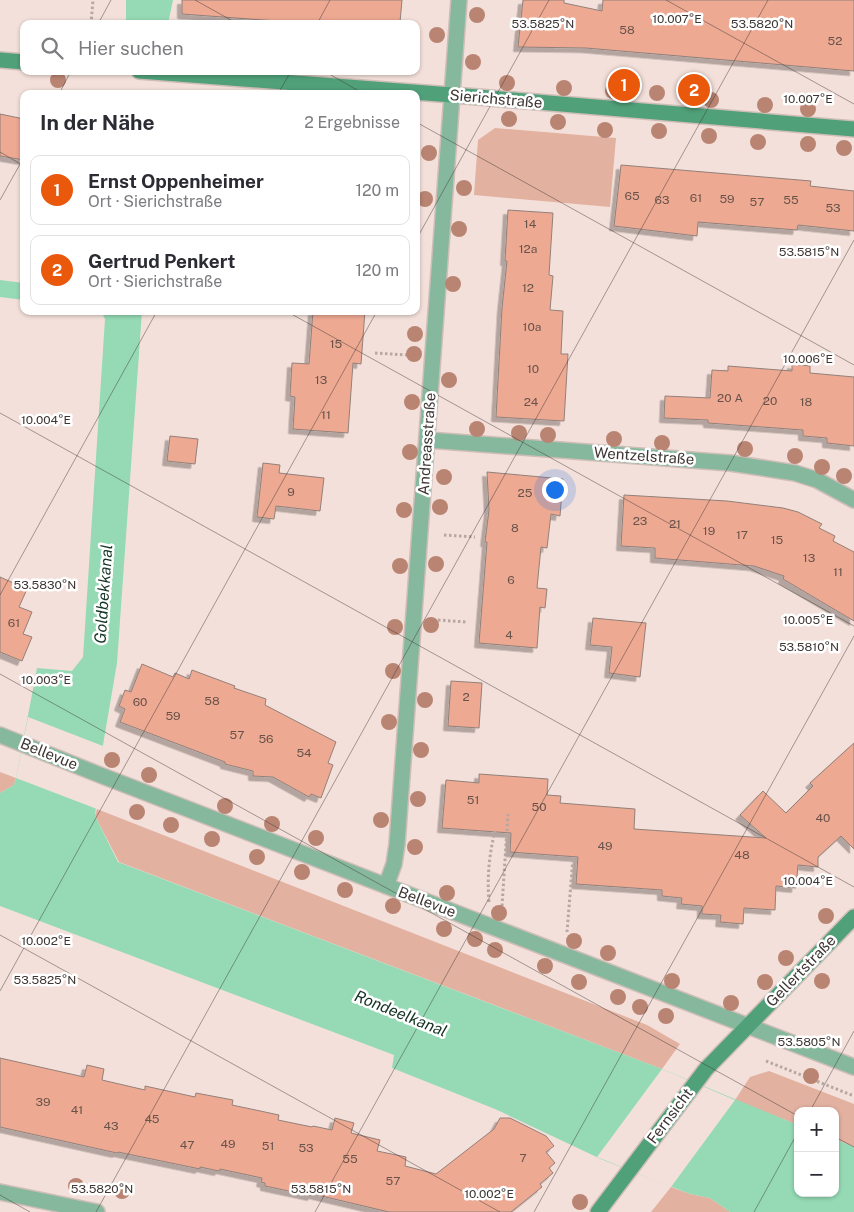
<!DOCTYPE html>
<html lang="de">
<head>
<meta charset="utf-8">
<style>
  :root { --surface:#fff; --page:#f7f7f7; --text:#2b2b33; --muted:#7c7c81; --line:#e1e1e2; --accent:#ea580c }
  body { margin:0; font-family:"Public Sans",sans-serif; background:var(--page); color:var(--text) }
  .controls { position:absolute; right:15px; bottom:15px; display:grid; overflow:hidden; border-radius:10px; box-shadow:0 1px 4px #0004 }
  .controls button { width:45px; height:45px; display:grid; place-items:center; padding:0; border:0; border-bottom:1px solid var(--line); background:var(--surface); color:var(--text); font:25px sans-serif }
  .you { position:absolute; left:554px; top:489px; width:18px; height:18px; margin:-12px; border:4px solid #fff; border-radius:50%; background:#1a73e8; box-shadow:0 0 0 8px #1a73e833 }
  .badge { display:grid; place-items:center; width:32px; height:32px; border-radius:50%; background:var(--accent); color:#fff; font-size:16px; font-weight:700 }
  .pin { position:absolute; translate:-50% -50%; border:2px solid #fff; box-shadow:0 1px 5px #0006 }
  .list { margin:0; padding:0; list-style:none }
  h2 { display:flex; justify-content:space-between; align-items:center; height:65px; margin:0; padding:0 20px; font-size:21px }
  h2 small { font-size:16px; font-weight:400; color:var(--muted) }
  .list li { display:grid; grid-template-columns:32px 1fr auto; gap:15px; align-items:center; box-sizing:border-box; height:70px; margin:0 10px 10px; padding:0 10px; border:1px solid var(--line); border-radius:10px }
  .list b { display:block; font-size:19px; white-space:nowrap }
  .list p { margin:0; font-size:16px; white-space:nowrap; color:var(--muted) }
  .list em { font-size:16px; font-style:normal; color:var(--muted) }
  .icon { flex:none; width:28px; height:28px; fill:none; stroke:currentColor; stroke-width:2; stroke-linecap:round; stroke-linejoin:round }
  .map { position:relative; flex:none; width:854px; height:1212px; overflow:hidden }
  .search { position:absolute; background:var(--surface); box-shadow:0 1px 4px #0004; left:20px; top:20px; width:400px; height:55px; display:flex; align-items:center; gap:12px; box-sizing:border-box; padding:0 18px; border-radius:10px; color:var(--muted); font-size:19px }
  .panel { position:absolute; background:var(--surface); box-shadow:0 1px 4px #0004; left:20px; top:90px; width:400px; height:225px; border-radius:10px }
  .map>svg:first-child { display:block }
  .green { fill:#e2b1a0 }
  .water { fill:#95dab5 }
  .pier { fill:#f4e0da }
  .building { fill:#eda992; stroke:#92807a; filter:url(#shadow) }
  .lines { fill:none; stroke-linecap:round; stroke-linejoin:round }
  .street-casing { stroke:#cfbeb8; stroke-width:18 }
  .secondary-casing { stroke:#cfbeb8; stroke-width:18 }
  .path { stroke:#b7a7a2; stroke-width:3; stroke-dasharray:2.5 2.5; stroke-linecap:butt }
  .street { stroke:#86b89d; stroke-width:15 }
  .secondary { stroke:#50a17a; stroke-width:15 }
  .tree { fill:#b98472 }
  .ticks { fill:none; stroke:#3c3532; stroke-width:1; stroke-opacity:0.45 }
  .labels { text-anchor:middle; stroke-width:5; stroke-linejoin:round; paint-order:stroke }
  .number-label { font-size:12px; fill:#68524a }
  .street-label { font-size:15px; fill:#3c3532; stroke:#fff }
  .water-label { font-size:16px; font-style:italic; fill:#143324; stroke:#fff }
  .ticks-label { font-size:12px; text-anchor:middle; fill:#3c3532; stroke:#fff; stroke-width:5; stroke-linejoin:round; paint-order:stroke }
</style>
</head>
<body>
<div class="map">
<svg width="854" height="1212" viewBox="0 0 854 1212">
  <defs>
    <filter id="shadow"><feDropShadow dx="-4.5" dy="4.5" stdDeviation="0" flood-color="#0004"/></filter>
  </defs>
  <rect width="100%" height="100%" fill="#f4e0da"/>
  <!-- green -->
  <path class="green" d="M495 128 616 138 610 207 474 195 478 140Z
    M0 772 16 778 14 785 0 793Z
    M97 809 647 1025 680 1044 662 1069 119 862 95 816Z
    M769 1071 854 1104V1147L835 1139V1111H798V1125L735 1100 750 1077Z
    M671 1187 690 1194 710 1198 730 1212H651Z"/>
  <!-- water -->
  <path class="water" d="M126 0H173L168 24H126Z
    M0 280 24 283V300L0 297Z
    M101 311H142L117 663 102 751 95 816 118 862 662 1069 798 1125V1193H835V1139L854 1147V1212H730L710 1198 690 1194 603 1160 495 1109 392 1068 394 1055 0 906V793L14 785 16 778 37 668 72 671 83 657 105 319Z"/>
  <!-- pier -->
  <path class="pier" d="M124 71H162L160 94H122Z
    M28 717 103 746 97 809 16 778Z
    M662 1069 735 1100 671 1187 597 1157Z"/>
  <!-- building -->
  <path class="building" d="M182 0H402L400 22 393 21V24H289L290 22 182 14Z
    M523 0H564V3L602 11 603 0H854V71L586 48 518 47Z
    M0 114 24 119V160L0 156Z
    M621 165 811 181 810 186 854 191V231L798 225 797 230 698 222 697 236 614 226Z
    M508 210 553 213 549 275 553 276 550 310 563 311 561 354H568L564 421 496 417 502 308 507 261H505Z
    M313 311H365L361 364 353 363 348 433 293 429 295 397 290 396 292 363 309 364Z
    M792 364 810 366V373L854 377V446L827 443V438L803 436V430L708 423V420L664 418 665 396 710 398 712 370 728 371V366L792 371Z
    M170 436 198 439 195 464 167 461Z
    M263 463 280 465 279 473 324 478 320 511 276 506 274 519 257 517Z
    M487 472 563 479 560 516 551 514 547 548 541 547 537 588 547 589 545 608 540 607 537 648 479 643 487 542H485L489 510Z
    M624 495 727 501 783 508 798 512 822 524 819 528 835 536 833 541 854 552V621L783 579 784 576 754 566 655 558V548L621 546Z
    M0 577 27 589 19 607 32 612 23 634 32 637 22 661 0 652Z
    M593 618 646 623 640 677 609 673 612 647 590 645Z
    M142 664 173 677 175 673 189 679 192 670 235 686 234 688 266 699 265 705 336 742 328 763 333 765 321 798 311 794 309 797 273 777 253 776V771L225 764V762L120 722 125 709 119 706 125 690 131 692Z
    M451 681 482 683 479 728 448 726Z
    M854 743V849L841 836 818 857V867L798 865 796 888 776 886 775 910 744 908 743 924 720 922 721 915 702 914V906L681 904 682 898 662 896V890L576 884 578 857 510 852 511 833 442 828 446 780 479 783V774L548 779 547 795 561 796 560 803 635 809 634 829 766 838 740 815 763 791 786 813 813 786 810 783Z
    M0 1058 84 1077 87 1065 104 1069 102 1080 145 1090V1086L195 1097 196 1093 233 1100 232 1105 279 1115 278 1120 312 1127 313 1126 332 1130 335 1118 354 1123 351 1133 380 1140 377 1151 406 1157 405 1166 436 1174 494 1129 500 1118H510L546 1136 554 1146 546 1152 555 1163 549 1168 553 1173 540 1184 542 1187 511 1212H389L313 1194 312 1196 265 1186V1183L261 1182 262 1178 220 1169 219 1171 200 1167V1169L118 1152 117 1153 0 1127Z"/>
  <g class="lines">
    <defs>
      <path id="street" d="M428 440 730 463 795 473 817 480 854 500
        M0 735 100 775 854 1067
        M386 886 394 864 397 844 459 0
        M0 1192 97 1212"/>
      <path id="secondary" d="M0 60 24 62
        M139 71 478 97 854 129
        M598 1212 706 1069 854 917"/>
    </defs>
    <!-- street casing -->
    <use href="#street" class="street-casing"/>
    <!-- secondary casing -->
    <use href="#secondary" class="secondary-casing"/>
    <!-- path -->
    <path class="path" d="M91 24 93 0
      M416 206H418
      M375 353 407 355
      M444 535 475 537
      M438 620 466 622
      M489 902C487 877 489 855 495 831
      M502 906 508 814
      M567 932 573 858
      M766 1061 854 1096"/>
    <!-- street -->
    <use href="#street" class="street"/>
    <!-- secondary -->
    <use href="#secondary" class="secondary"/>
  </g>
  <!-- trees -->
  <g class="tree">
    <circle cx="477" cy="15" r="8"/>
    <circle cx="437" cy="35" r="8"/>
    <circle cx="473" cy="62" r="8"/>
    <circle cx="58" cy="80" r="8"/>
    <circle cx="507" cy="83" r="8"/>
    <circle cx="564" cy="88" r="8"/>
    <circle cx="613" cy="91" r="8"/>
    <circle cx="657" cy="93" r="8"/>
    <circle cx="711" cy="100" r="8"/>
    <circle cx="765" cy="105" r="8"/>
    <circle cx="808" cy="109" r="8"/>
    <circle cx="509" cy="119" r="8"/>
    <circle cx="558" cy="122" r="8"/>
    <circle cx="605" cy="130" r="8"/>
    <circle cx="659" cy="131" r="8"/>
    <circle cx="709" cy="136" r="8"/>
    <circle cx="758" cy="142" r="8"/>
    <circle cx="808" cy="144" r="8"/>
    <circle cx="844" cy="148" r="8"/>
    <circle cx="429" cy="153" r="8"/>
    <circle cx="464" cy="188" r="8"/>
    <circle cx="425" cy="199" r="8"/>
    <circle cx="459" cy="229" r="8"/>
    <circle cx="453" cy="284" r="8"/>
    <circle cx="415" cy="334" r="8"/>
    <circle cx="414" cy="354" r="8"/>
    <circle cx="449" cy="380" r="8"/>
    <circle cx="412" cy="402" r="8"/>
    <circle cx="477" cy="429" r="8"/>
    <circle cx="519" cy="433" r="8"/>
    <circle cx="548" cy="435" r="8"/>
    <circle cx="614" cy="439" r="8"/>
    <circle cx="662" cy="443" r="8"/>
    <circle cx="745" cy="449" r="8"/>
    <circle cx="410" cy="452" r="8"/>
    <circle cx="795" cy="456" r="8"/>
    <circle cx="822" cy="467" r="8"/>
    <circle cx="844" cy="476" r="8"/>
    <circle cx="444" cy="477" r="8"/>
    <circle cx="440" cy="507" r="8"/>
    <circle cx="404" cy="510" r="8"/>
    <circle cx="436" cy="564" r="8"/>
    <circle cx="400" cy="566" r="8"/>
    <circle cx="431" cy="625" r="8"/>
    <circle cx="395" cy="627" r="8"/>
    <circle cx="393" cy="671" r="8"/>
    <circle cx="425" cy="700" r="8"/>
    <circle cx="389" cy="722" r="8"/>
    <circle cx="421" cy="750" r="8"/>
    <circle cx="112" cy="760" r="8"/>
    <circle cx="149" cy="775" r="8"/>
    <circle cx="418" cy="799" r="8"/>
    <circle cx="225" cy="806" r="8"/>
    <circle cx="137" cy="812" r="8"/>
    <circle cx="381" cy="820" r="8"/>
    <circle cx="272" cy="824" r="8"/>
    <circle cx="171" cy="825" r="8"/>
    <circle cx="316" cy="838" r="8"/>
    <circle cx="212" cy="839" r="8"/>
    <circle cx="415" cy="847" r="8"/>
    <circle cx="257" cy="857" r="8"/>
    <circle cx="302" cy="872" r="8"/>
    <circle cx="345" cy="890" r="8"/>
    <circle cx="447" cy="893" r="8"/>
    <circle cx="393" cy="906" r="8"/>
    <circle cx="499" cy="913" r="8"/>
    <circle cx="826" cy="916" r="8"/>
    <circle cx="444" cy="929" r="8"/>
    <circle cx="475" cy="939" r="8"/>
    <circle cx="574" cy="941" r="8"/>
    <circle cx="495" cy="950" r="8"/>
    <circle cx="608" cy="953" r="8"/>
    <circle cx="786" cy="958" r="8"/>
    <circle cx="545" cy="966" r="8"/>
    <circle cx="672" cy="981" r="8"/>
    <circle cx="822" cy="981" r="8"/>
    <circle cx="579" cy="982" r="8"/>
    <circle cx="765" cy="982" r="8"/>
    <circle cx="618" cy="997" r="8"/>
    <circle cx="731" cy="1003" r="8"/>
    <circle cx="640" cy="1007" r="8"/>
    <circle cx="666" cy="1016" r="8"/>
    <circle cx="811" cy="1076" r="8"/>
    <circle cx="76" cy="1186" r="8"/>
    <circle cx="122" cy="1191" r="8"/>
    <circle cx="580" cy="1202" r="8"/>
  </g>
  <!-- ticks -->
  <path class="ticks" d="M195 0 238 24M666 0 854 104M98 24 111 0M317 24 330 0M324 71 364 94M59 94 71 71M278 94 291 71M416 122 854 365M0 152 24 166M0 200 24 157M416 240 549 0M286 311 854 626M0 413 854 887M0 595 157 311M0 674 798 1116M0 935 500 1212M0 991 377 311M810 1111 854 1031M835 1137 854 1147M0 1195 30 1212M96 1212 768 0M315 1212 854 240M534 1212 854 636M754 1212 798 1132"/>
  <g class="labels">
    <!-- number labels -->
    <g class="number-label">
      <text x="627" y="34">58</text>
      <text x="835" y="45">52</text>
      <text x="632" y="200">65</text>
      <text x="696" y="202">61</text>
      <text x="727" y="203">59</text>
      <text x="662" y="204">63</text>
      <text x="791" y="204">55</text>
      <text x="757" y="206">57</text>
      <text x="833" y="212">53</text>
      <text x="530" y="228">14</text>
      <text x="528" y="253">12a</text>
      <text x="528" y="292">12</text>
      <text x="532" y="331">10a</text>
      <text x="336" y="348">15</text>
      <text x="533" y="373">10</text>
      <text x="321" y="384">13</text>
      <text x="730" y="402">20 A</text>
      <text x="770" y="405">20</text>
      <text x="531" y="406">24</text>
      <text x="806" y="406">18</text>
      <text x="326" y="419">11</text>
      <text x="291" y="496">9</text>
      <text x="525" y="497">25</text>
      <text x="640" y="525">23</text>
      <text x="675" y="528">21</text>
      <text x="515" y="532">8</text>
      <text x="709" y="535">19</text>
      <text x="742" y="539">17</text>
      <text x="777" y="544">15</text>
      <text x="809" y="562">13</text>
      <text x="838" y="576">11</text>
      <text x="511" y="584">6</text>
      <text x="14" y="627">61</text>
      <text x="509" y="639">4</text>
      <text x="466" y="701">2</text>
      <text x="212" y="705">58</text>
      <text x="140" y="706">60</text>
      <text x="173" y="720">59</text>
      <text x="237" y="739">57</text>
      <text x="266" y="743">56</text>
      <text x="304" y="757">54</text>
      <text x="473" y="804">51</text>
      <text x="539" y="811">50</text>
      <text x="823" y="822">40</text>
      <text x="605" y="850">49</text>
      <text x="742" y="859">48</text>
      <text x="43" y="1106">39</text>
      <text x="77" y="1114">41</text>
      <text x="152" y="1123">45</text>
      <text x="111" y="1130">43</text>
      <text x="228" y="1148">49</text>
      <text x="187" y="1149">47</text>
      <text x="268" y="1150">51</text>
      <text x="306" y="1152">53</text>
      <text x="523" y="1162">7</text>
      <text x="350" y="1163">55</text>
      <text x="393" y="1185">57</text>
    </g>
    <!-- street labels -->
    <g class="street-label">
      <text transform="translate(496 99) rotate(5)" y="5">Sierichstraße</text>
      <text transform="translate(427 444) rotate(-86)" y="5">Andreasstraße</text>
      <text transform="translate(644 456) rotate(4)" y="5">Wentzelstraße</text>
      <text transform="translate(49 754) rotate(22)" y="5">Bellevue</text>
      <text transform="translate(427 902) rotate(21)" y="5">Bellevue</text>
      <text transform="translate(801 971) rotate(-46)" y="5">Gellertstraße</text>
      <text transform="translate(670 1116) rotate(-53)" y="5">Fernsicht</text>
    </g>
    <!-- water labels -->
    <g class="water-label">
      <text transform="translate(103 594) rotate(-86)" y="6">Goldbekkanal</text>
      <text transform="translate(401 1013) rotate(22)" y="6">Rondeelkanal</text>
    </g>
  </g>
  <g class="ticks-label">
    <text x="677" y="23">10.007°E</text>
    <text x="543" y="28">53.5825°N</text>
    <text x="762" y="28">53.5820°N</text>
    <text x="808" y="103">10.007°E</text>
    <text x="809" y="256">53.5815°N</text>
    <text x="808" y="363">10.006°E</text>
    <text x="46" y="424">10.004°E</text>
    <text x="45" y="589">53.5830°N</text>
    <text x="808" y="624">10.005°E</text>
    <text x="809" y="651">53.5810°N</text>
    <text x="46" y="684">10.003°E</text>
    <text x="808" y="885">10.004°E</text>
    <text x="46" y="945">10.002°E</text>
    <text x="45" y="984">53.5825°N</text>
    <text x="809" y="1046">53.5805°N</text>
    <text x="102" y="1193">53.5820°N</text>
    <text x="321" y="1193">53.5815°N</text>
    <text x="489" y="1198">10.002°E</text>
  </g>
</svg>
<div class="controls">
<button>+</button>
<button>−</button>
</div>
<div class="you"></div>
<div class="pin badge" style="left:624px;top:85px">1</div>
<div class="pin badge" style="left:694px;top:90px">2</div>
<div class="search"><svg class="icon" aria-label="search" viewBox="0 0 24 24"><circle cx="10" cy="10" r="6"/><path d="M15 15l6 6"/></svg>Hier suchen</div>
<section class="panel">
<h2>In der Nähe<small>2 Ergebnisse</small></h2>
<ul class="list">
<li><span class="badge">1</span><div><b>Ernst Oppenheimer</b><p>Ort · Sierichstraße</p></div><em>120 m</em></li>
<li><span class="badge">2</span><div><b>Gertrud Penkert</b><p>Ort · Sierichstraße</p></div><em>120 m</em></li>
</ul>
</section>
</div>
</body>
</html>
